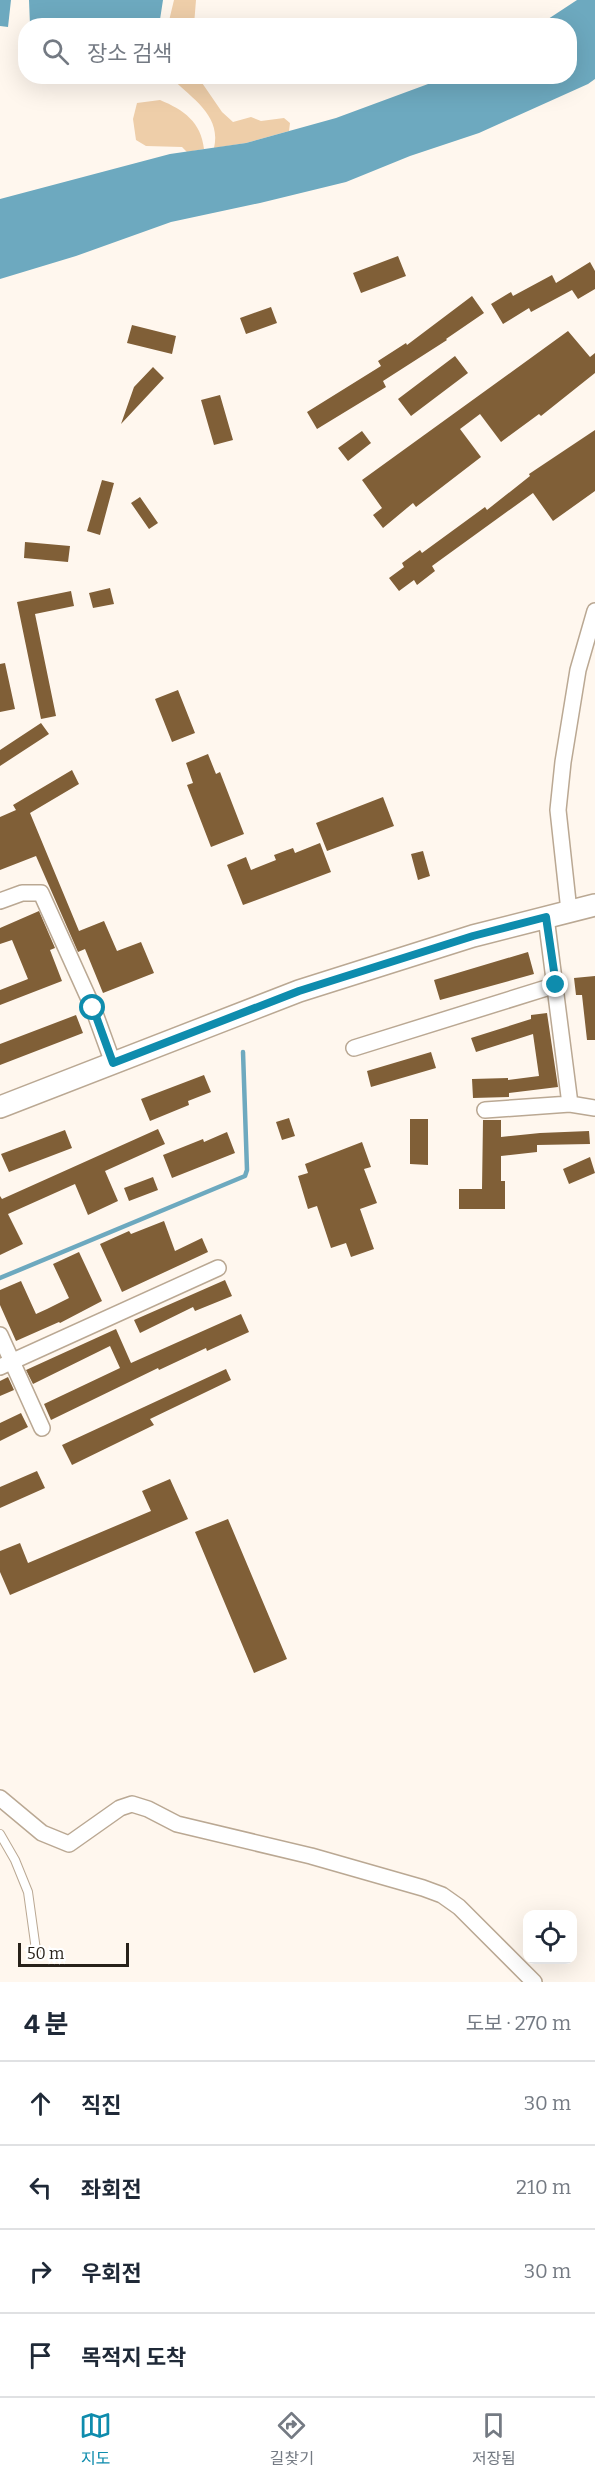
<!DOCTYPE html>
<html lang="ko">
<head>
<meta charset="utf-8">
<style>
  :root { --surface:#fff; --page:#f2f2f3; --text:#1f2937; --muted:#747a83; --line:#e0e1e3; --accent:#0e8cad }
  body { margin:0; font-family:Bitter,"Noto Sans KR",serif; background:var(--page); color:var(--text) }
  .controls { position:absolute; right:18px; bottom:18px; display:grid; overflow:hidden; border-radius:12px; box-shadow:0 6px 24px #0002 }
  .controls button { width:54px; height:54px; display:grid; place-items:center; padding:0; border:0; border-bottom:2px solid var(--line); background:var(--surface); color:var(--text); font:30px sans-serif }
  .scale { position:absolute; left:18px; bottom:15px; width:111px; box-sizing:border-box; padding-left:6px; border:3px solid #282119; border-top:0; font-size:16px; line-height:21px; white-space:nowrap; color:#282119; -webkit-text-stroke:4px #fff; paint-order:stroke }
  .stop { position:absolute; width:18px; height:18px; margin:-14px; border:4px solid #0e8cad; border-radius:50%; background:#fff }
  .stop.end { background:#0e8cad; border-color:#fff; box-shadow:0 2px 6px #0008 }
  .list { margin:0; padding:0; list-style:none }
  h2 { display:flex; justify-content:space-between; align-items:center; height:78px; margin:0; padding:0 24px; font-size:26px }
  h2 small { font-size:20px; font-weight:400; color:var(--muted) }
  .list li { display:grid; grid-template-columns:39px 1fr auto; gap:18px; align-items:center; box-sizing:border-box; height:84px; padding:0 24px; border-top:2px solid var(--line) }
  .list b { display:block; font-size:22px; white-space:nowrap }
  .list em { font-size:20px; font-style:normal; color:var(--muted) }
  .icon { flex:none; width:33px; height:33px; fill:none; stroke:currentColor; stroke-width:2; stroke-linecap:round; stroke-linejoin:round }
  .map { position:relative; flex:none; width:595px; height:1982px; overflow:hidden }
  .search { position:absolute; background:var(--surface); box-shadow:0 6px 24px #0002; left:18px; right:18px; top:18px; height:66px; display:flex; align-items:center; gap:15px; box-sizing:border-box; padding:0 21px; border-radius:24px; color:var(--muted); font-size:22px }
  .sheet { height:414px; background:var(--surface) }
  nav { display:flex; justify-content:space-around; align-items:center; box-sizing:border-box; height:84px; border-top:2px solid var(--line); background:var(--surface); font-size:16px; color:var(--muted) }
  nav a { display:grid; justify-items:center; gap:3px }
  nav .on { color:var(--accent) }
  .map>svg:first-child { display:block }
  .green { fill:#eecea9 }
  .water { fill:#6da9bf }
  .lines { fill:none; stroke-linecap:round; stroke-linejoin:round }
  .stream { stroke:#6da9bf; stroke-width:4.5 }
  .building { fill:#805f37 }
  .lane-casing { stroke:#baa893; stroke-width:10 }
  .street-casing { stroke:#baa893; stroke-width:18 }
  .secondary-casing { stroke:#baa893; stroke-width:24 }
  .lane { stroke:#fff; stroke-width:8 }
  .street { stroke:#fff; stroke-width:15 }
  .secondary { stroke:#fff; stroke-width:21 }
  .route { stroke:#0e8cad; stroke-width:8 }
</style>
</head>
<body>
<div class="map">
<svg width="595" height="1982" viewBox="0 0 595 1982">
  <rect width="100%" height="100%" fill="#fff7ee"/>
  <!-- green -->
  <path class="green" d="M174 0H196L194 25H168Z
    M171 77H198L222 112 233 122 251 117 261 121 284 118 290 123 289 131 246 143 214 148C222 114 189 97 171 77Z
    M160 100C184 110 201 122 204 149L187 152 182 147 146 146 136 140 133 119 137 103Z"/>
  <!-- water -->
  <path class="water" d="M0 0H11L8 27 0 26Z
    M29 0H163L159 26 30 25Z
    M577 0H595V79L588 84 479 133 410 156 346 182 260 203 171 222 76 256 0 279V199L170 154 246 143 336 118 447 77 570 76V26L539 25Z"/>
  <g class="lines">
    <!-- stream -->
    <path class="stream" d="M0 1278 245 1176 247 1170 243 1052"/>
  </g>
  <!-- building -->
  <path class="building" d="M398 256 406 276 361 293 353 273Z
    M590 262 595 271V289L578 299 572 290 531 312 529 308 503 324 491 304 511 292 513 296 552 275 556 283Z
    M472 296 484 313 446 339 447 340 383 381 386 387 317 429 307 412 381 366 378 361 406 343 407 345Z
    M271 307 277 323 246 334 240 318Z
    M132 325 176 336 172 354 127 343Z
    M568 331 590 357 595 353V373L541 416 539 414 501 442 480 414 460 429 481 457 416 507 413 503 383 528 373 515 382 508 362 480Z
    M455 356 468 373 411 416 398 399Z
    M153 367 164 378 121 424 134 387Z
    M220 395 233 440 214 445 201 400Z
    M595 430V491L553 521 533 493 432 566 435 571 417 585 414 580 399 591 389 578 404 567 402 563 420 550 422 553 485 507 487 510 530 476 529 474Z
    M362 431 371 443 348 461 338 448Z
    M102 480 114 483 100 535 87 531Z
    M140 497 158 523 149 529 131 503Z
    M25 542 70 546 68 562 24 558Z
    M110 588 114 604 93 608 89 593Z
    M71 591 74 606 35 614 56 716 41 719 17 602Z
    M5 663 15 709 0 712V664Z
    M178 690 195 733 172 742 155 699Z
    M41 723 49 734 0 766V750Z
    M208 754 216 774 220 772 244 834 211 847 187 785 193 783 186 763Z
    M72 770 79 784 30 813 79 931 104 921 117 951 141 942 154 973 103 993 85 949 78 952 36 856 0 870V817L16 810 13 805Z
    M383 797 394 826 327 851 316 823Z
    M320 843 331 872 243 905 227 865 246 857 251 870 276 860 274 855 293 848 295 853Z
    M423 851 430 876 418 880 411 854Z
    M39 911 55 948 50 950 62 981 0 1005V990L28 979 12 940 0 944V928Z
    M528 952 534 974 440 1000 434 980Z
    M595 976V1040H587L582 995H576L574 978Z
    M547 1013 558 1087 509 1093V1097L473 1098 472 1079 508 1078V1080L539 1076 533 1034 476 1052 471 1038 531 1019V1015Z
    M76 1015 83 1033 0 1065V1044Z
    M431 1052 436 1068 371 1087 367 1071Z
    M204 1075 211 1092 188 1101 189 1105 150 1121 141 1099Z
    M289 1118 295 1136 282 1140 276 1122Z
    M410 1119H428V1165L410 1164Z
    M483 1120H501V1137L540 1133 589 1131 590 1144 537 1145V1152L501 1156V1181H505V1209H459V1189H482Z
    M158 1129 165 1144 105 1171 118 1201 88 1215 75 1184 8 1214 23 1244 0 1255V1196L2 1199Z
    M65 1130 72 1148 9 1172 1 1154Z
    M227 1132 235 1153 172 1178 163 1155 203 1139 204 1142Z
    M362 1142 371 1167 364 1169 377 1203 360 1209 374 1249 351 1257 346 1243 331 1248 317 1206 308 1209 298 1176 308 1173 305 1164Z
    M590 1157 595 1173 569 1184 563 1169Z
    M153 1177 158 1190 129 1201 124 1188Z
    M164 1221 175 1251 202 1238 208 1252 122 1292 100 1244 129 1231 131 1234Z
    M79 1252 102 1301 60 1323 59 1322 16 1341 0 1305V1290L21 1281 36 1314 47 1309 69 1298 53 1264Z
    M225 1280 232 1296 195 1311 193 1307 140 1333 134 1320Z
    M241 1314 249 1332 207 1351 206 1348 159 1370 158 1368 51 1420 44 1404 120 1368 110 1346 33 1384 26 1370 116 1329 131 1363Z
    M226 1369 231 1380 150 1419 154 1425 72 1465 62 1445Z
    M8 1377 14 1390 0 1396V1381Z
    M21 1413 28 1427 0 1441V1423Z
    M37 1471 45 1488 0 1508V1487Z
    M170 1479 188 1519 10 1595 0 1572V1551L20 1543 28 1563 151 1511 142 1491Z
    M228 1519 287 1659 254 1673 195 1532Z"/>
  <g class="lines">
    <defs>
      <path id="lane" d="M0 1834 15 1860 28 1892 36 1950"/>
      <path id="street" d="M0 901 22 893H41L93 1008 113 1063
        M569 911 558 810 563 762 578 670 595 611
        M546 917 570 1104
        M354 1048 556 985
        M485 1110 570 1104 595 1108
        M0 1335 42 1428
        M0 1367 218 1268
        M0 1798 42 1833 69 1844 120 1808 132 1804 148 1809 177 1824 311 1856 423 1888 442 1895 459 1907 534 1982"/>
      <path id="secondary" d="M0 1107 299 991 473 936 595 905"/>
    </defs>
    <!-- lane casing -->
    <use href="#lane" class="lane-casing"/>
    <!-- street casing -->
    <use href="#street" class="street-casing"/>
    <!-- secondary casing -->
    <use href="#secondary" class="secondary-casing"/>
    <!-- lane -->
    <use href="#lane" class="lane"/>
    <!-- street -->
    <use href="#street" class="street"/>
    <!-- secondary -->
    <use href="#secondary" class="secondary"/>
  </g>
  <g class="lines">
    <!-- route -->
    <path class="route" d="M93 1008 113 1063 299 991 473 936 546 917 556 985"/>
  </g>
</svg>
<div class="controls">
<button><svg class="icon" aria-label="locate" viewBox="0 0 24 24"><circle cx="12" cy="12" r="6"/><path d="M12 2v4M12 18v4M2 12h4M18 12h4"/></svg></button>
</div>
<div class="scale">50 m</div>
<div class="stop" style="left:93px;top:1008px"></div>
<div class="stop end" style="left:556px;top:985px"></div>
<div class="search"><svg class="icon" aria-label="search" viewBox="0 0 24 24"><circle cx="10" cy="10" r="6"/><path d="M15 15l6 6"/></svg>장소 검색</div>
</div>
<section class="sheet">
<h2>4 분<small>도보 · 270 m</small></h2>
<ul class="list">
<li><svg class="icon" aria-label="ahead" viewBox="0 0 24 24"><path d="M12 20V5M6 11l6-6 6 6"/></svg><div><b>직진</b></div><em>30 m</em></li>
<li><svg class="icon" aria-label="left" viewBox="0 0 24 24"><path d="M17 20v-9H6M10 6l-5 5 5 5"/></svg><div><b>좌회전</b></div><em>210 m</em></li>
<li><svg class="icon" aria-label="right" viewBox="0 0 24 24"><path d="M7 20v-9h11M14 6l5 5-5 5"/></svg><div><b>우회전</b></div><em>30 m</em></li>
<li><svg class="icon" aria-label="arrive" viewBox="0 0 24 24"><path d="M6 21V4h12l-3 4 3 4H6"/></svg><div><b>목적지 도착</b></div></li>
</ul>
</section>
<nav>
<a class="on"><svg class="icon" aria-label="map" viewBox="0 0 24 24"><path d="M3 6l6-2 6 2 6-2v14l-6 2-6-2-6 2zM9 4v14M15 6v14"/></svg>지도</a>
<a><svg class="icon" aria-label="directions" viewBox="0 0 24 24"><path d="M12 3l9 9-9 9-9-9zM9 14v-3h6M13 9l2 2-2 2"/></svg>길찾기</a>
<a><svg class="icon" aria-label="saved" viewBox="0 0 24 24"><path d="M7 4h10v16l-5-4-5 4z"/></svg>저장됨</a>
</nav>
</body>
</html>
